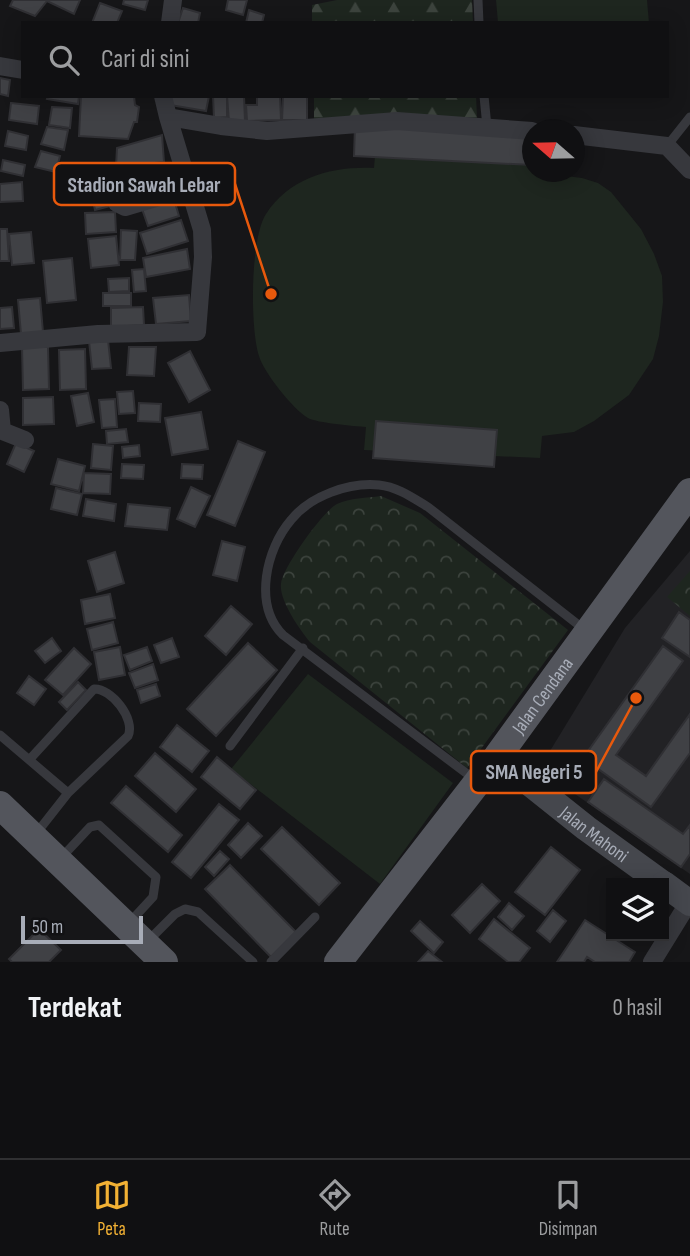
<!DOCTYPE html>
<html lang="id">
<head>
<meta charset="utf-8">
<style>
  :root { --surface:#101012; --page:#19191b; --text:#f1f3f6; --muted:#9c9d9f; --line:#303032; --accent:#f2b134 }
  body { margin:0; font-family:"Sofia Sans Condensed",sans-serif; background:var(--page); color:var(--text) }
  .controls { position:absolute; right:21px; bottom:21px; display:grid; overflow:hidden; border-radius:0px; box-shadow:0 4px 18px #0003 }
  .controls button { width:63px; height:63px; display:grid; place-items:center; padding:0; border:0; border-bottom:2px solid var(--line); background:var(--surface); color:var(--text); font:35px sans-serif }
  .compass { position:absolute; left:522px; top:119px; width:63px; height:63px; border-radius:50%; background:var(--surface); box-shadow:0 4px 18px #0003; rotate:290deg }
  .scale { position:absolute; left:21px; bottom:18px; width:122px; box-sizing:border-box; padding-left:7px; border:4px solid #a8adb8; border-top:0; font-size:19px; line-height:24px; white-space:nowrap; color:#a8adb8; -webkit-text-stroke:5px #111113; paint-order:stroke }
  .list { margin:0; padding:0; list-style:none }
  h2 { display:flex; justify-content:space-between; align-items:center; height:91px; margin:0; padding:0 28px; font-size:30px }
  h2 small { font-size:23px; font-weight:400; color:var(--muted) }
  .icon { flex:none; width:38px; height:38px; fill:none; stroke:currentColor; stroke-width:2; stroke-linecap:round; stroke-linejoin:round }
  .map { position:relative; flex:none; width:690px; height:962px; overflow:hidden }
  .search { position:absolute; background:var(--surface); box-shadow:0 4px 18px #0003; left:21px; right:21px; top:21px; height:77px; display:flex; align-items:center; gap:18px; box-sizing:border-box; padding:0 24px; border-radius:0px; color:var(--muted); font-size:26px }
  .sheet { height:196px; background:var(--surface) }
  nav { display:flex; justify-content:space-around; align-items:center; box-sizing:border-box; height:98px; border-top:2px solid var(--line); background:var(--surface); font-size:19px; color:var(--muted) }
  nav a { display:grid; justify-items:center; gap:4px }
  nav .on { color:var(--accent) }
  .map>svg:first-child { display:block }
  .built { fill:#222225 }
  .grass { fill:#1e261f }
  .forest { fill:url(#forest-firs) }
  .park { fill:url(#park-crowns) }
  .building { fill:#404145; stroke:#303034; stroke-width:2 }
  .lines { fill:none; stroke-linecap:round; stroke-linejoin:round }
  .lane { stroke:#37383d; stroke-width:9 }
  .street { stroke:#37383d; stroke-width:18 }
  .secondary { stroke:#45474d; stroke-width:26 }
  .primary { stroke:#53555c; stroke-width:28 }
  .labels { text-anchor:middle; stroke-width:5; stroke-linejoin:round; paint-order:stroke }
  .street-label { font-size:19px; fill:#a8adb8; stroke:#111113 }
  .leader { fill:none; stroke:#e8590c; stroke-width:2.5 }
  .callout-dot { fill:#e8590c; stroke:#111113; stroke-width:2.5 }
  .callout { fill:#111113; stroke:#e8590c; stroke-width:2.5 }
  .callout-label { font-size:21px; text-anchor:middle; font-weight:bold; fill:#a8adb8 }
</style>
</head>
<body>
<div class="map">
<svg width="690" height="962" viewBox="0 0 690 962">
  <defs>
    <pattern id="forest-firs" width="22" height="20" patternUnits="userSpaceOnUse" patternTransform="scale(1.75)"><rect width="22" height="20" fill="#1e261f"/><path d="M5 1l3.5 6h-7zM16 11l3.5 6h-7z" fill="#3c433d"/></pattern>
    <pattern id="park-crowns" width="20" height="18" patternUnits="userSpaceOnUse" patternTransform="scale(1.75)"><rect width="20" height="18" fill="#1e261f"/><path d="M2 6a3 3 0 1 1 6 0M12 15a3 3 0 1 1 6 0" fill="none" stroke="#3c433d"/></pattern>
  </defs>
  <rect width="100%" height="100%" fill="#161618"/>
  <!-- built -->
  <path class="built" d="M690 551V874L539 769 625 628Z"/>
  <!-- grass -->
  <path class="grass" d="M496 0H647L649 23H498Z
    M377 131 532 139V172H558V175L582 178 598 183 611 192 624 208 641 229 654 254 662 276 663 302 659 336 653 359 629 395 594 421 574 432 542 436 540 458 364 450 366 427C354 426 317 423 308 418 293 409 264 373 259 356 250 329 250 238 266 214 290 177 333 166 374 168Z
    M308 674 453 783 380 884 231 769Z"/>
  <!-- forest -->
  <path class="forest" d="M337 0H472L473 23H312V5Z
    M314 96H476L477 118 314 120Z"/>
  <!-- park -->
  <path class="park" d="M381 496 420 513 568 630 467 768 310 642C300 630 279 600 281 584 282 568 324 510 337 504 350 498 367 498 381 496Z
    M690 571V616L667 597Z"/>
  <!-- building -->
  <path class="building" d="M13 0H80L74 14 47 1 35 16 10 6Z
    M124 0H148L145 10 123 4Z
    M228 0H247L243 15 226 10Z
    M100 3 122 11 117 23H92Z
    M183 8 200 13 198 23H178Z
    M249 10 264 15 262 23H246Z
    M0 78 10 80 8 96 0 94Z
    M48 96H79L78 104 47 99Z
    M81 96H134L135 105 139 107 137 122H134L128 139 79 136Z
    M171 96H209L206 111 170 105Z
    M213 96H227V117L214 118Z
    M227 96H244L245 121 229 122Z
    M257 96H280L281 120 247 121 246 105H257Z
    M283 96H307V120H282Z
    M11 103 39 106 37 124 9 120Z
    M52 107 72 108 70 128 49 125Z
    M355 126 532 135V165L354 156Z
    M47 127 68 130 64 150 41 144Z
    M8 131 28 136 26 150 5 146Z
    M162 135 164 162 116 167 117 148Z
    M41 151 60 156 56 172 35 167Z
    M3 160 25 165 23 176 1 171Z
    M106 172 114 205 95 210 88 176Z
    M22 182 23 201 0 202V184Z
    M173 196 179 216 148 226 141 206Z
    M115 212 116 232 86 234 85 213Z
    M181 220 188 241 147 254 140 233Z
    M0 229H7L9 261H0Z
    M121 230 137 231 135 260H120Z
    M31 232 34 263 12 265 9 234Z
    M116 236 119 265 91 268 88 239Z
    M187 249 190 269 146 277 143 258Z
    M72 258 76 300 47 303 43 261Z
    M144 269 146 291 134 292 132 270Z
    M129 278V291L109 292 108 279Z
    M103 293H131V306H103Z
    M189 295 191 321 156 324 153 298Z
    M40 298 43 332 21 334 18 300Z
    M12 307 14 328 0 329V308Z
    M143 307 144 325 111 327V308Z
    M108 340 111 368 92 369 89 341Z
    M22 347H48L49 389 23 390Z
    M129 347H156L154 376 127 375Z
    M85 349 86 389 60 390 59 350Z
    M190 351 210 390 189 402 168 363Z
    M133 391 135 413 119 414 117 392Z
    M88 393 94 422 77 426 71 396Z
    M53 397 54 424 23 425V398Z
    M115 399 117 427 102 428 99 400Z
    M139 403 161 404 160 422 138 421Z
    M201 412 208 449 172 455 165 418Z
    M376 421 497 430 494 467 373 458Z
    M126 429 128 442 107 444 106 431Z
    M238 441 265 452 235 526 207 515Z
    M16 443 34 451 24 472 7 464Z
    M93 444 113 446 111 470 91 468Z
    M139 445 140 456 123 458 122 447Z
    M58 459 85 466 79 491 51 484Z
    M122 464 144 465 143 479 121 478Z
    M182 464 203 465 202 479 181 478Z
    M84 473 111 474 110 494 83 493Z
    M191 487 210 496 195 527 177 519Z
    M56 488 82 494 77 515 51 509Z
    M86 499 116 504 114 521 83 516Z
    M128 504 170 508 167 530 125 526Z
    M222 541 245 547 237 581 213 575Z
    M115 552 124 583 97 592 88 561Z
    M110 594 115 618 85 624 81 600Z
    M231 606 252 624 226 655 205 636Z
    M679 612 690 620V657L662 638Z
    M113 622 118 643 92 650 87 629Z
    M52 638 61 651 45 663 35 651Z
    M172 638 179 657 161 663 154 645Z
    M248 643 277 670 216 736 187 709Z
    M663 646 683 661 616 755 646 776 690 714V753L651 807 583 758Z
    M120 647 125 675 99 680 94 652Z
    M147 647 152 661 130 670 124 655Z
    M74 648 91 664 63 695 45 680Z
    M153 664 158 680 135 688 129 673Z
    M29 676 46 689 34 705 17 693Z
    M78 682 86 690 67 710 59 702Z
    M156 684 160 696 141 703 137 690Z
    M177 725 209 751 192 772 160 747Z
    M155 753 196 789 176 812 135 776Z
    M217 757 256 790 240 809 201 777Z
    M604 779 683 834 690 825V854L681 867 588 802Z
    M126 786 182 835 168 852 111 803Z
    M219 804 239 820 191 878 172 862Z
    M248 823 262 836 241 858 228 845Z
    M282 827 340 883 319 905 261 849Z
    M551 847 580 870 545 915 515 892Z
    M220 851 229 859 214 876 205 867Z
    M230 865 296 932 271 957 205 889Z
    M482 884 500 901 470 933 452 915Z
    M509 903 524 916 512 930 498 917Z
    M553 910 566 921 550 942 537 931Z
    M494 919 530 948 519 962H508L479 939Z
    M585 920 635 952 629 962H595L587 957 584 962H557Z
    M420 921 443 942 434 953 411 931Z
    M39 929 61 950 49 962H12L9 959Z
    M428 951 442 962H418Z"/>
  <g class="lines">
    <!-- lane -->
    <path class="lane" d="M478 0 479 23
      M484 96 487 127
      M667 146 690 117
      M0 735 68 793
      M230 746 303 648
      M30 759 94 689C111 688 136 719 128 736L68 793 35 835
      M474 779 283 635C253 605 266 549 291 520 310 496 349 482 379 485 398 487 413 498 428 507L585 630
      M61 858 90 827 99 825 156 877 153 897 129 923
      M149 940 175 914 185 909 198 912 253 962
      M271 962 315 917"/>
    <!-- street -->
    <path class="street" d="M170 23 173 0
      M0 66 23 70
      M163 96 168 117 221 126 267 131 397 121 532 131
      M574 135 667 146 690 170
      M109 175 117 203 125 207 189 188
      M0 343 98 334 197 332 203 257 202 230 168 117
      M0 410 2 431
      M0 430 25 440
      M652 962 689 902"/>
    <!-- secondary -->
    <g class="secondary">
      <path id="s1" d="M497 757 586 828 662 883"/>
      <path d="M664 884 690 903"/>
    </g>
    <!-- primary -->
    <g class="primary">
      <path d="M0 805 164 962"/>
      <path id="s2" d="M338 962 497 757 690 492"/>
    </g>
  </g>
  <g class="labels">
    <!-- street labels -->
    <g class="street-label">
      <text dy="7" stroke="none"><textPath href="#s2" startOffset="336">Jalan Cendana</textPath></text>
      <text dy="7" stroke="none"><textPath href="#s1" startOffset="124">Jalan Mahoni</textPath></text>
    </g>
  </g>
  <!-- callouts -->
  <path class="leader" d="M271 294L235 184M636 698L596 772"/>
  <g class="callout-dot">
    <circle cx="271" cy="294" r="7"/>
    <circle cx="636" cy="698" r="7"/>
  </g>
  <g class="callout">
    <rect x="54" y="163" width="181" height="42" rx="7"/>
    <rect x="471" y="751" width="125" height="42" rx="7"/>
  </g>
  <g class="callout-label">
    <text x="144" y="192">Stadion Sawah Lebar</text>
    <text x="534" y="779">SMA Negeri 5</text>
  </g>
</svg>
<div class="controls">
<button><svg class="icon" aria-label="layers" viewBox="0 0 24 24"><path d="M12 4l9 5-9 5-9-5zM3 14l9 5 9-5"/></svg></button>
</div>
<svg class="compass" viewBox="-18 -18 36 36"><path d="M0-13l5 13h-10z" fill="#e53935"/><path d="M0 13l5-13h-10z" fill="#9c9d9f"/></svg>
<div class="scale">50 m</div>
<div class="search"><svg class="icon" aria-label="search" viewBox="0 0 24 24"><circle cx="10" cy="10" r="6"/><path d="M15 15l6 6"/></svg>Cari di sini</div>
</div>
<section class="sheet">
<h2>Terdekat<small>0 hasil</small></h2>
<ul class="list">
</ul>
</section>
<nav>
<a class="on"><svg class="icon" aria-label="map" viewBox="0 0 24 24"><path d="M3 6l6-2 6 2 6-2v14l-6 2-6-2-6 2zM9 4v14M15 6v14"/></svg>Peta</a>
<a><svg class="icon" aria-label="directions" viewBox="0 0 24 24"><path d="M12 3l9 9-9 9-9-9zM9 14v-3h6M13 9l2 2-2 2"/></svg>Rute</a>
<a><svg class="icon" aria-label="saved" viewBox="0 0 24 24"><path d="M7 4h10v16l-5-4-5 4z"/></svg>Disimpan</a>
</nav>
</body>
</html>
